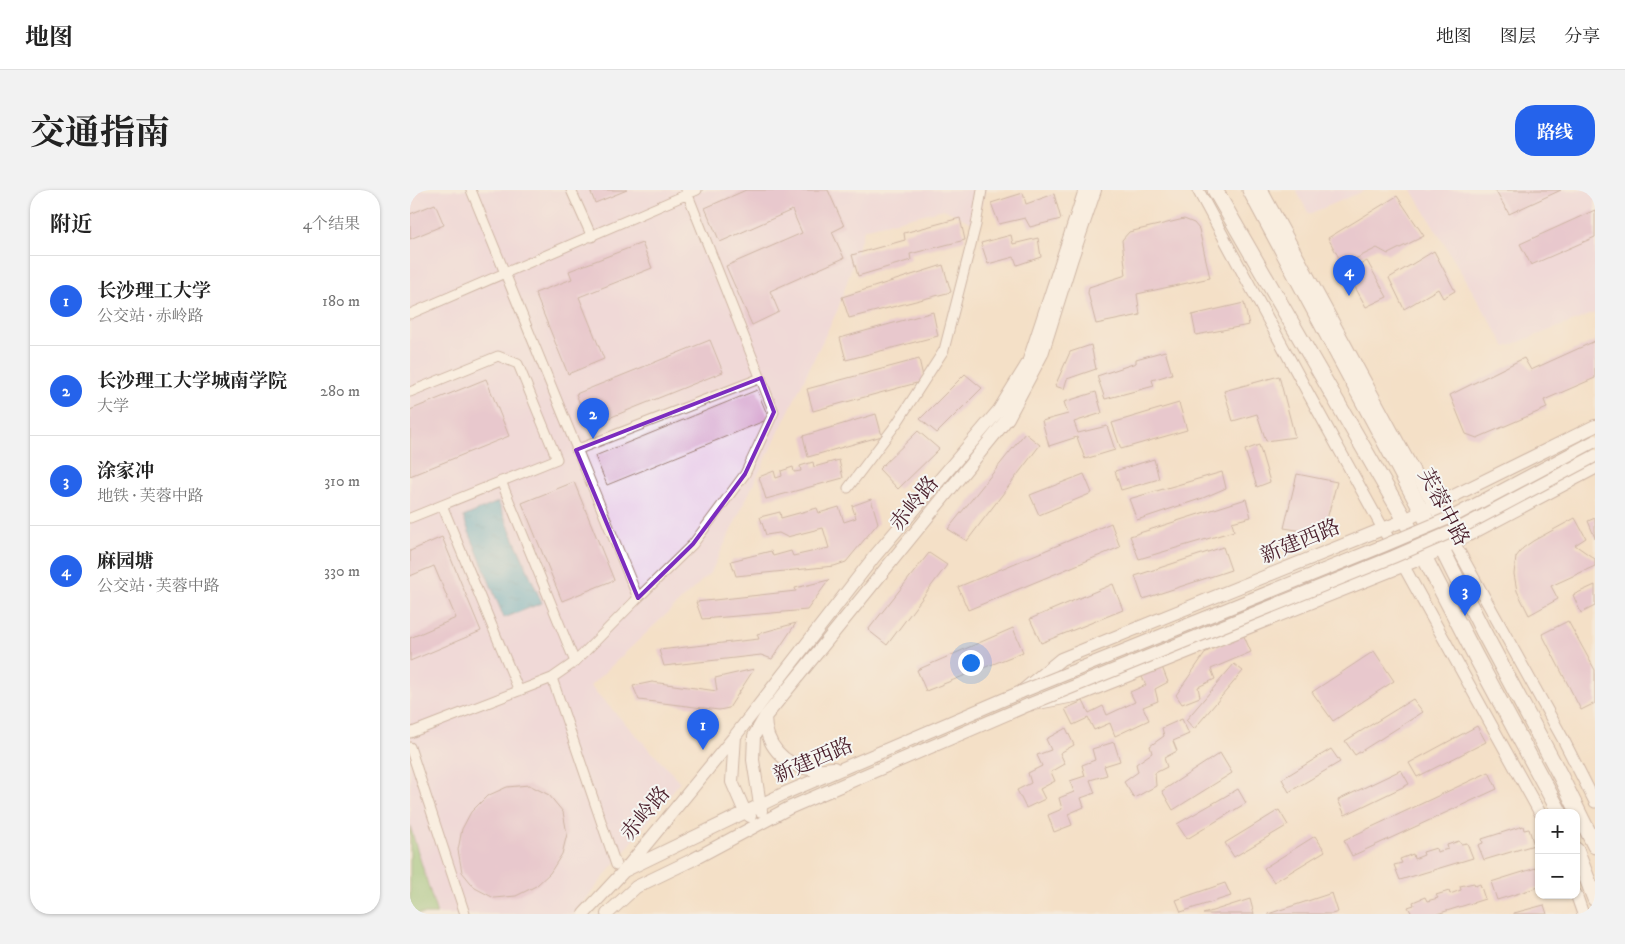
<!DOCTYPE html>
<html lang="zh">
<head>
<meta charset="utf-8">
<style>
  :root { --surface:#fff; --page:#f2f2f2; --text:#222; --muted:#767676; --line:#e0e0e0; --accent:#2563eb }
  body { margin:0; font-family:"IM FELL DW Pica","Noto Serif SC",serif; background:var(--page); color:var(--text) }
  .controls { position:absolute; right:15px; bottom:15px; display:grid; overflow:hidden; border-radius:10px; box-shadow:0 1px 4px #0004 }
  .controls button { width:45px; height:45px; display:grid; place-items:center; padding:0; border:0; border-bottom:1px solid var(--line); background:var(--surface); color:var(--text); font:25px sans-serif }
  .you { position:absolute; left:560px; top:472px; width:18px; height:18px; margin:-12px; border:4px solid #fff; border-radius:50%; background:#1a73e8; box-shadow:0 0 0 8px #1a73e833 }
  .badge { display:grid; place-items:center; width:32px; height:32px; border-radius:50%; background:var(--accent); color:#fff; font-size:16px; font-weight:700 }
  .pin { position:absolute; translate:-50% -41px; filter:drop-shadow(0 1px 2px #0008) }
  .pin::after { content:''; position:absolute; top:26px; width:18px; height:15px; background:inherit; clip-path:polygon(0 0,100% 0,50% 100%) }
  .list { margin:0; padding:0; list-style:none }
  h2 { display:flex; justify-content:space-between; align-items:center; height:65px; margin:0; padding:0 20px; font-size:21px }
  h2 small { font-size:16px; font-weight:400; color:var(--muted) }
  .list li { display:grid; grid-template-columns:32px 1fr auto; gap:15px; align-items:center; box-sizing:border-box; height:90px; padding:0 20px; border-top:1px solid var(--line) }
  .list b { display:block; font-size:19px; white-space:nowrap }
  .list p { margin:0; font-size:16px; white-space:nowrap; color:var(--muted) }
  .list em { font-size:16px; font-style:normal; color:var(--muted) }
  .map { position:relative; flex:none; width:1185px; height:724px; overflow:hidden; border-radius:20px }
  header { display:flex; align-items:center; gap:30px; box-sizing:border-box; height:70px; padding:0 25px; background:var(--surface); border-bottom:1px solid var(--line) }
  header strong { font-size:24px }
  nav { display:flex; gap:28px; margin-inline-start:auto; font-size:18px }
  .intro { display:flex; align-items:center; justify-content:space-between; box-sizing:border-box; height:120px; padding:0 30px }
  h1 { margin:0; font-size:35px }
  .button { padding:12px 22px; border-radius:20px; background:var(--accent); color:#fff; font-size:18px; font-weight:700 }
  main { display:flex; gap:30px; padding:0 30px }
  aside { flex:1; background:var(--surface); border-radius:20px; box-shadow:0 1px 4px #0004 }
  .map>svg:first-child { display:block }
  .built { fill:#ebd1eb }
  .pitch { fill:#89c57a; stroke:#6a7252 }
  .water { fill:url(#water-ripples); stroke:#4a647a }
  .building { fill:#daacd4 }
  .lines { fill:none; stroke-linecap:round; stroke-linejoin:round }
  .minor-casing { stroke:#9f8079; stroke-width:11 }
  .tertiary-casing { stroke:#9f8079; stroke-width:13 }
  .secondary-casing { stroke:#9f8079; stroke-width:14 }
  .primary-casing { stroke:#9f8079; stroke-width:17 }
  .minor { stroke:#fff; stroke-width:9 }
  .tertiary { stroke:#fff; stroke-width:11 }
  .secondary { stroke:#fff; stroke-width:12 }
  .primary { stroke:#fff; stroke-width:15 }
  .secondary-bridge-casing { stroke:#9f8079; stroke-width:14; stroke-linecap:butt }
  .secondary-bridge { stroke:#fff; stroke-width:12 }
  .marked { fill:none; stroke:#7b2cbf; stroke-width:4; stroke-linejoin:round }
  .labels { text-anchor:middle; stroke-width:4; stroke-linejoin:round; paint-order:stroke }
  .street-label { font-size:21px; fill:#4a1f2b; stroke:#f6f6f2 }
</style>
</head>
<body>
<header>
<strong>地图</strong>
<nav><a>地图</a><a>图层</a><a>分享</a></nav>
</header>
<div class="intro"><h1>交通指南</h1><a class="button">路线</a></div>
<main>
<aside>
<h2>附近<small>4个结果</small></h2>
<ul class="list">
<li><span class="badge">1</span><div><b>长沙理工大学</b><p>公交站 · 赤岭路</p></div><em>180 m</em></li>
<li><span class="badge">2</span><div><b>长沙理工大学城南学院</b><p>大学</p></div><em>280 m</em></li>
<li><span class="badge">3</span><div><b>涂家冲</b><p>地铁 · 芙蓉中路</p></div><em>310 m</em></li>
<li><span class="badge">4</span><div><b>麻园塘</b><p>公交站 · 芙蓉中路</p></div><em>330 m</em></li>
</ul>
</aside>
<div class="map">
<svg width="1185" height="724" viewBox="0 0 1185 724">
  <defs>
    <pattern id="water-ripples" width="26" height="14" patternUnits="userSpaceOnUse" patternTransform="scale(1.25)"><rect width="26" height="14" fill="#4ba9c9"/><path d="M2 4q2-2 4 0t4 0M15 11q2-2 4 0t4 0" fill="none" stroke="#4089a3"/></pattern>
  </defs>
  <rect width="100%" height="100%" fill="#f6f6f2"/>
  <filter id="ink" filterUnits="userSpaceOnUse"><feTurbulence type="fractalNoise" baseFrequency=".02" numOctaves="2"/><feDisplacementMap in="SourceGraphic" scale="10" xChannelSelector="R" yChannelSelector="G"/><feConvolveMatrix kernelMatrix="1 2 1 2 8 2 1 2 1" color-interpolation-filters="sRGB"/></filter>
  <filter id="wash" filterUnits="userSpaceOnUse"><feTurbulence type="fractalNoise" baseFrequency=".0096" numOctaves="4" result="noise"/><feDisplacementMap in="SourceGraphic" scale="20" xChannelSelector="R" yChannelSelector="G"/><feGaussianBlur stdDeviation="1.12" result="paint"/><feColorMatrix in="noise" values="0 0 0 0 0 0 0 0 0 0 0 0 0 0 0 0 0 1.4 0 .05"/><feComposite in="paint" operator="in"/></filter>
  <g filter="url(#wash)">
    <rect width="100%" height="100%" fill="#f4e0c7"/>
    <!-- built -->
    <path class="built" d="M0 0H575L566 35 534 19 454 39 428 119 301 382 180 496 270 592 164 724H0Z
      M886 0H956L899 24Z
      M1002 0H1185V123L1096 157Z"/>
    <!-- pitch -->
    <path class="pitch" d="M0 636 27 724H0Z"/>
    <!-- water -->
    <path class="water" d="M88 312 132 413 94 428 53 327Z"/>
    <g id="blocks">
      <!-- building -->
      <path class="building" d="M180 0H217L185 13Z
        M336 0H418L434 36 422 42 434 68 360 101 369 122 342 135 316 76 392 43 382 20 310 52 295 18Z
        M1085 0H1151L1099 24Z
        M613 3 616 14 644 4 651 29 620 37 615 28 589 34 581 13Z
        M987 6 1014 46 978 64 967 58 939 72 944 78 957 71 977 107 956 117 918 48Z
        M25 14 34 35 0 49V24Z
        M1185 20V47L1121 75 1110 54Z
        M550 28 555 50 500 64 501 70 448 86 442 65 495 50 494 43Z
        M774 29 784 33 789 39 800 88 727 104 730 125 686 134 678 103 679 97 716 85 712 50 719 42Z
        M601 45 603 54 628 48 631 67 607 75 604 67 578 74 571 53Z
        M232 53 242 78 169 107 194 169 158 184 125 103 162 89 159 81Z
        M1024 61 1045 101 1033 108 1028 99 994 119 979 88Z
        M533 75 541 102 439 128 432 107Z
        M834 113 839 135 786 145 782 125Z
        M523 122 528 146 436 170 430 148Z
        M300 150 313 182 179 236 166 204Z
        M1185 151V188L1134 210 1137 218 1067 248 1056 244 1040 205 1114 168 1121 180Z
        M681 155 686 179 657 189 654 199 645 196 660 162Z
        M755 161 762 184 742 190 744 196 695 209 687 186 726 173V169Z
        M509 169 514 191 403 221 397 199Z
        M555 184 572 198 527 243 510 229Z
        M869 186 885 247 856 251 847 224 823 231 814 201Z
        M76 189 99 246 0 286V220Z
        M347 200 359 229 197 295 185 266Z
        M686 202 692 223 664 232 668 243 697 236 705 260 675 269 667 247 639 256 632 231 658 224 654 212Z
        M769 213 777 240 711 259 702 233Z
        M466 224 472 246 398 267 393 246Z
        M508 241 529 259 488 299 469 279Z
        M615 243 630 255 557 351 538 339Z
        M849 255 860 292 847 297 835 260Z
        M744 269 749 289 711 300 705 281Z
        M429 270 433 288 356 309 349 287 364 281 366 288 372 286 371 281 383 277 384 282 391 281 390 276 403 272 404 277Z
        M812 282 816 298 793 308 727 330 719 309Z
        M674 284 682 303 629 325 620 305Z
        M887 284 927 292 913 344 874 338Z
        M164 292 204 390 152 411 112 313Z
        M461 309 468 333 436 372 424 376 326 386 321 371 361 361 363 366 381 361 383 366 419 358 413 338 377 347 369 343 356 345 350 327 370 322 371 328 407 318 409 323 429 317 434 332 446 328 442 316Z
        M836 309 841 327 822 332 824 341 729 369 720 346Z
        M1165 328 1176 348 1165 355 1185 369V376L1141 396 1148 409 1119 425 1107 401 1104 384 1106 367 1113 358 1123 351Z
        M1185 328V348L1178 331Z
        M701 333 710 357 558 420 548 397Z
        M32 347 71 441 0 471V448L46 428 24 376 0 386V361Z
        M813 357 821 380 733 409 725 386Z
        M519 363 537 375 477 455 458 440Z
        M419 390 397 420 292 429 286 412 386 401 385 398Z
        M703 394 713 420 631 453 620 429Z
        M1185 395V416L1171 423 1163 405Z
        M1158 431 1185 480V513L1171 520 1132 444Z
        M386 433 362 469 351 465 254 476 249 460 349 449 347 444Z
        M603 438 613 462 516 501 507 480Z
        M833 444 841 462 801 479 805 489 788 497 790 507 772 514 766 505 796 462Z
        M964 461 984 491 923 531 902 502Z
        M824 474 833 481 784 539 776 530Z
        M752 477 758 492 745 499 748 511 733 517 739 530 705 546 700 533 684 540 678 528 663 535 655 519 673 511 679 523 693 516 697 525 725 512 720 502 736 495 731 485Z
        M344 479 319 518 309 520 229 510 223 496 242 492 307 501 305 488Z
        M1003 509 1013 522 945 565 935 551Z
        M772 529 779 544 763 551 767 561 754 568 757 577 745 583 746 596 724 608 714 592 728 582 726 574 742 563 740 556 754 546 752 538Z
        M1067 536 1076 552 1007 587 999 573Z
        M656 538 664 555 650 563 655 574 641 582 645 591 630 599 635 609 616 618 607 600 621 593 618 583 632 576 627 565 641 560 636 549Z
        M704 552 710 571 694 576 697 585 680 590 685 603 671 608 674 617 658 624 662 635 644 642 638 625 652 619 649 608 664 602 660 591 675 586 672 575 685 570 682 559Z
        M921 559 930 572 879 602 872 589Z
        M810 563 822 583 763 620 752 601Z
        M991 580 999 594 935 625 928 610Z
        M1079 582 1087 599 942 666 934 650Z
        M119 595 139 605 153 622 157 644 152 664 140 683 126 696 106 706 84 708 65 698 52 682 48 660 52 639 61 622 77 606 97 597Z
        M828 599 836 613 777 649 767 634Z
        M869 620 878 635 824 667 815 653Z
        M1113 636 1114 640 1119 639 1124 655 1074 670 1068 655 1073 653 1072 649Z
        M905 646 915 661 864 692 854 678Z
        M1049 651 1051 654 1057 653 1063 668 990 690 984 675 992 673 990 669 1003 664 1004 669 1014 665 1013 662 1026 658 1027 662 1038 659 1037 655Z
        M1129 677V697L1087 710 1081 692Z
        M815 693 821 706 771 722 766 710Z
        M1064 693 1065 696 1070 694 1075 709 1027 724H1002L998 717 1004 715 1003 712 1015 707 1017 711 1028 708 1026 705 1039 701 1040 704 1051 700 1050 696Z
        M922 703 928 722 922 724H858Z
        M840 709 844 724H793Z
        M1134 715 1137 724H1104V723Z"/>
    </g>
  </g>
  <g filter="url(#ink)">
    <use href="#blocks" fill-opacity="0" stroke="#9f8079" stroke-width="1"/>
    <g class="lines">
      <defs>
        <path id="minor" d="M161 0 182 47
          M0 124 287 0
          M0 202 88 166 108 174 147 269 0 328
          M166 260 351 188
          M91 291 165 472
          M438 298 487 233 534 160 566 35 572 0
          M32 315 109 501
          M228 408 283 354 335 284 364 222 276 0
          M142 488 206 675
          M0 543 142 488 165 472 228 408 61 0
          M0 557 55 724"/>
        <path id="tertiary" d="M788 0 898 203 1130 623
          M852 0 990 255 1153 549 1185 612
          M1166 704 1173 724"/>
        <path id="secondary" d="M355 527C355 554 373 575 400 579 407 581 416 578 424 578
          M325 546 322 592 335 622 340 626
          M351 621 343 570 344 546 355 527 598 228 632 164 662 68 685 0
          M214 681 373 604 611 502 651 469 995 330 1185 236
          M174 724 214 681 325 546 464 367 589 220 618 173 675 0
          M197 724 226 697 282 670 379 618 618 515 669 505 1015 367 1032 359 1185 278"/>
        <path id="primary" d="M805 0 995 330 1065 465 1150 623
          M840 0 1032 359 1073 441 1150 585 1185 656
          M1166 660 1185 709"/>
      </defs>
      <!-- minor casing -->
      <use href="#minor" class="minor-casing"/>
      <!-- tertiary casing -->
      <use href="#tertiary" class="tertiary-casing"/>
      <!-- secondary casing -->
      <use href="#secondary" class="secondary-casing"/>
      <!-- primary casing -->
      <use href="#primary" class="primary-casing"/>
      <!-- minor -->
      <use href="#minor" class="minor"/>
      <!-- tertiary -->
      <use href="#tertiary" class="tertiary"/>
      <!-- secondary -->
      <use href="#secondary" class="secondary"/>
      <!-- primary -->
      <use href="#primary" class="primary"/>
      <defs>
        <path id="secondary-bridge" d="M611 502 973 356 1044 326 1185 251
          M618 515 983 367 1050 338 1185 266"/>
      </defs>
      <!-- secondary-bridge casing -->
      <use href="#secondary-bridge" class="secondary-bridge-casing"/>
      <!-- secondary-bridge -->
      <use href="#secondary-bridge" class="secondary-bridge"/>
    </g>
  </g>
  <!-- marked area -->
  <path d="M0 0H1185V724H0ZM351 188 364 222 335 284 283 354 228 408 166 260Z" fill="#f4e0c7" fill-opacity=".55" fill-rule="evenodd"/>
  <path class="marked" d="M351 188 364 222 335 284 283 354 228 408 166 260Z"/>
  <g class="labels">
    <!-- street labels -->
    <g class="street-label">
      <text transform="translate(504 313) rotate(-51)" y="7">赤岭路</text>
      <text transform="translate(1034 317) rotate(62)" y="7">芙蓉中路</text>
      <text transform="translate(890 351) rotate(-22)" y="7">新建西路</text>
      <text transform="translate(403 570) rotate(-23)" y="7">新建西路</text>
      <text transform="translate(235 623) rotate(-50)" y="7">赤岭路</text>
    </g>
  </g>
</svg>
<div class="controls">
<button>+</button>
<button>−</button>
</div>
<div class="you"></div>
<div class="pin badge" style="left:293px;top:560px">1</div>
<div class="pin badge" style="left:183px;top:249px">2</div>
<div class="pin badge" style="left:1055px;top:426px">3</div>
<div class="pin badge" style="left:939px;top:106px">4</div>
</div>
</main>
</body>
</html>
